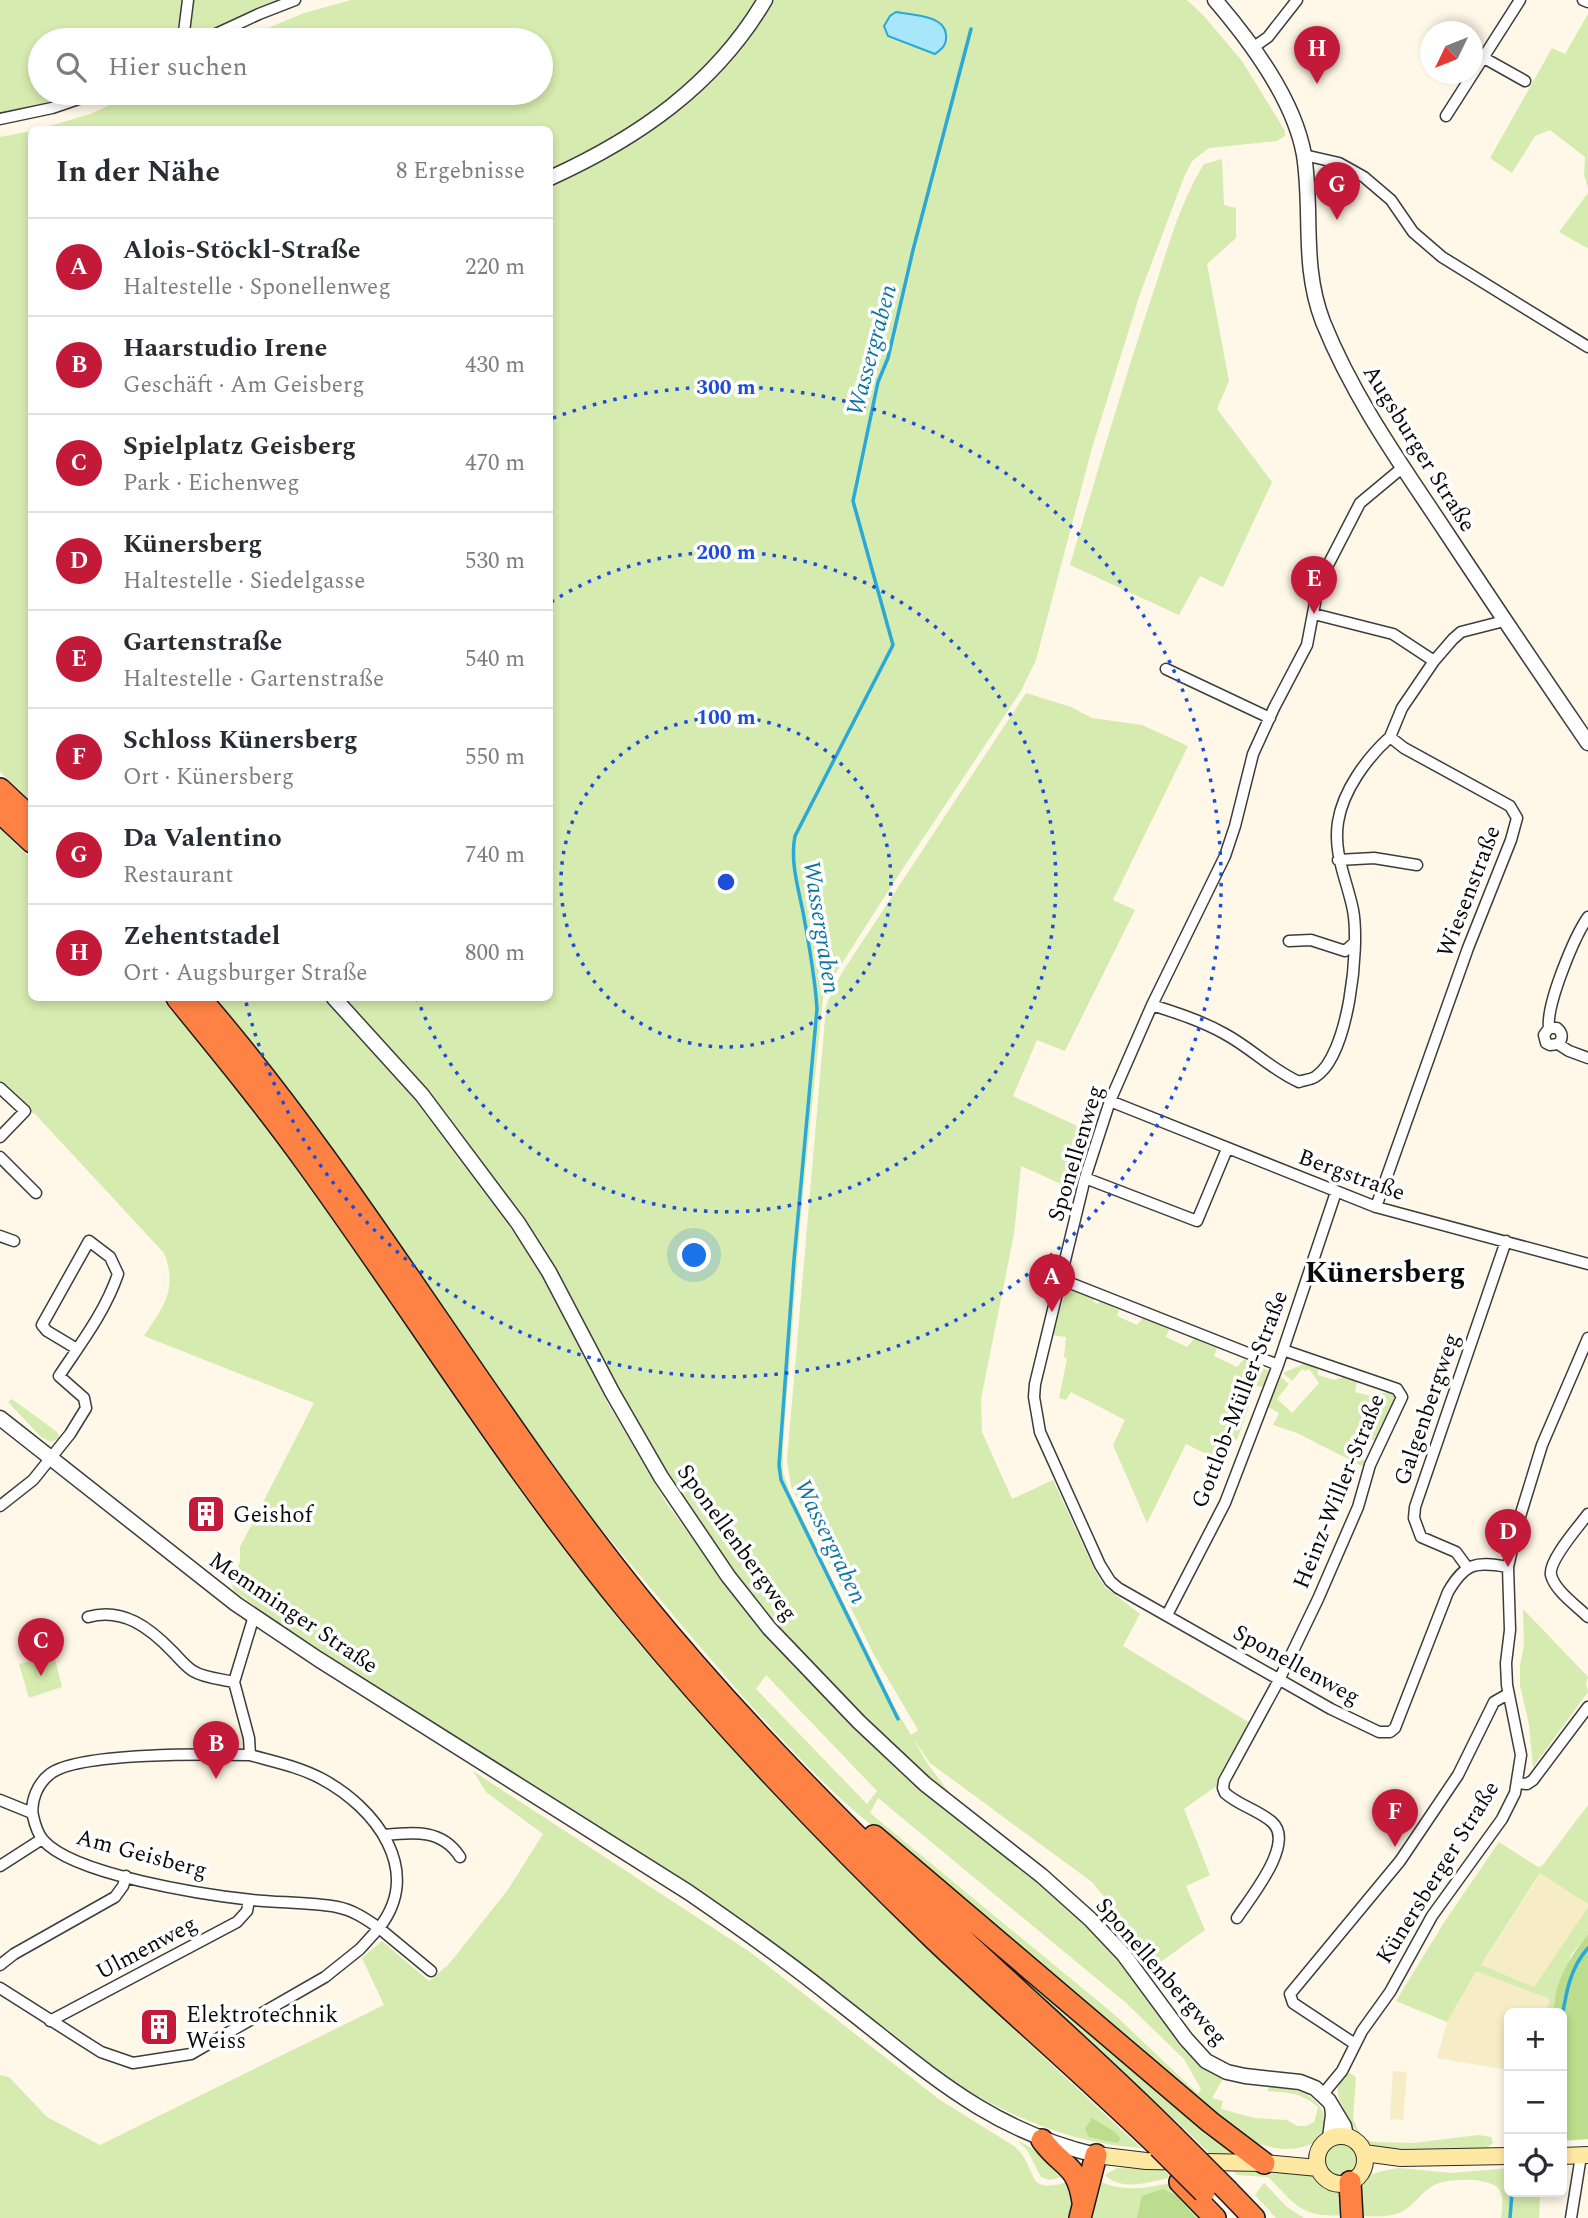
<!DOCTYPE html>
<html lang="de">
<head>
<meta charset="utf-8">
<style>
  :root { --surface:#fff; --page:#f2f2f3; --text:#2b2b33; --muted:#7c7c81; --line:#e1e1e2; --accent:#c21a38 }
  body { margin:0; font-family:Spectral,serif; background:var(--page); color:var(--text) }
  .controls { position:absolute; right:21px; bottom:21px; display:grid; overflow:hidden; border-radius:10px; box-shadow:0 4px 10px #0003 }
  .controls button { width:63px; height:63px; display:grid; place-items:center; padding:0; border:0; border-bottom:2px solid var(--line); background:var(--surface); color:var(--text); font:35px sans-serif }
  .compass { position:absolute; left:1420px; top:21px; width:63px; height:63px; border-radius:50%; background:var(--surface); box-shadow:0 4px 10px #0003; rotate:227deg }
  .you { position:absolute; left:695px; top:1256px; width:24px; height:24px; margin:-18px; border:5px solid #fff; border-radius:50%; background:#1a73e8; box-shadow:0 0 0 10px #1a73e833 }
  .badge { display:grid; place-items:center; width:46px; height:46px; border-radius:50%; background:var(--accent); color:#fff; font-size:23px; font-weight:700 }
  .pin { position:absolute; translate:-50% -58px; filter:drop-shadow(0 2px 4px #0008) }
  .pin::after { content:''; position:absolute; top:37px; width:24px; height:21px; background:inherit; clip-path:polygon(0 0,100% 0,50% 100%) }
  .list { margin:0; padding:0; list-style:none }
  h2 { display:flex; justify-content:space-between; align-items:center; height:91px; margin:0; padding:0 28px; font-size:30px }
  h2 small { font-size:23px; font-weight:400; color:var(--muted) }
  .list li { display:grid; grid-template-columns:46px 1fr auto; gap:21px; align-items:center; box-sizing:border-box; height:98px; padding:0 28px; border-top:2px solid var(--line) }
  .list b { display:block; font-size:26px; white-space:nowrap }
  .list p { margin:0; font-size:23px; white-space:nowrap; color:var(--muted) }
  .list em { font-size:23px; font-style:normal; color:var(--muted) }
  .icon { flex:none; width:38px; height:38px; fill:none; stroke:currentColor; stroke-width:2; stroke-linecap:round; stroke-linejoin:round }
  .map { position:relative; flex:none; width:1588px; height:2218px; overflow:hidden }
  .search { position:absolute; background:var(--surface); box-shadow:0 4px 10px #0003; left:28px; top:28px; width:525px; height:77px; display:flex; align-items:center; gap:18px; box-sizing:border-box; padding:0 24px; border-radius:38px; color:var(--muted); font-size:26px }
  .panel { position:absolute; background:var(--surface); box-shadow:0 4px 10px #0003; left:28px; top:126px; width:525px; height:875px; border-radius:10px }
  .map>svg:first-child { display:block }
  .farmland { fill:#f6ecc6 }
  .green { fill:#d6ebaf; fill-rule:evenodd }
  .forest { fill:#bbdd8d }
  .water { fill:#a8e6fa; stroke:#2aa8d6; stroke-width:2 }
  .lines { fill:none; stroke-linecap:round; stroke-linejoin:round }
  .stream { stroke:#2aa8d6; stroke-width:3.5 }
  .minor-casing { stroke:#3d3d3d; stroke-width:13 }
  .tertiary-casing { stroke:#3d3d3d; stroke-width:17 }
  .secondary-casing { stroke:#2c2c2c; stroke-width:18 }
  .motorway-casing { stroke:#1b1b1b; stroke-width:24 }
  .minor { stroke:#fff; stroke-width:10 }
  .tertiary { stroke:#fff; stroke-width:14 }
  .secondary { stroke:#ffe9a2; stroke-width:16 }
  .motorway { stroke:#ff8245; stroke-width:21 }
  .motorway-bridge-casing { stroke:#1b1b1b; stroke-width:24; stroke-linecap:butt }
  .motorway-bridge { stroke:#ff8245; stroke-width:21 }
  .ring { fill:none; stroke:#1d4ed8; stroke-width:3.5; stroke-dasharray:3.5 7 }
  .labels { text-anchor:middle; stroke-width:7; stroke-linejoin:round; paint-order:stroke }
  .street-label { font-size:23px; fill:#0a0a0a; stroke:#fff }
  .poi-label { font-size:23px; fill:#0a0a0a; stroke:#fff; text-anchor:start }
  .water-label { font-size:24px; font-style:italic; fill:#0d74a2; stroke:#fff }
  .district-label { font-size:30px; font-weight:bold; fill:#0a0a0a; stroke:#fff }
  .centre { fill:#1d4ed8; stroke:#fff; stroke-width:3.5 }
  .ring-label { font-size:21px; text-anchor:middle; font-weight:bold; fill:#1d4ed8; stroke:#fff; stroke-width:7; stroke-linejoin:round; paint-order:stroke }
</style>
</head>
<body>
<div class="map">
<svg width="1588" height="2218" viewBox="0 0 1588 2218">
  <rect width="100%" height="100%" fill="#fff7e7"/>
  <!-- farmland -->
  <path class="farmland" d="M1541 1873 1588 1904V1907L1534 1987 1481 1966Z
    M1475 1970 1550 1999 1546 2013H1509V2070L1437 2058 1447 2022Z
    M1393 2071 1407 2072 1403 2120 1390 2119Z"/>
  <!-- green -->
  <path class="green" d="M0 0H184L175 40H40V93H76L38 105 0 113Z
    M193 0H279L197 37 189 33Z
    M351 0H758C726 50 686 95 635 126 607 143 578 157 550 172V130H36L90 114 137 93H541V40H239L304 13Z
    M772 0H1187L1203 15 1242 61 1285 131V136L1277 141 1209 148 1192 161 1184 177 1140 294 1092 448 1036 660 1021 691 892 885 834 976 823 998 801 1214 783 1446V1472L789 1491 895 1708 911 1735 918 1730 874 1655 791 1486 787 1460 826 1007 830 995 843 971 1026 693 1071 707 1092 718 1142 725 1188 746 1113 900 1135 910 1065 1051 1037 1040 1013 1096 1090 1132 1075 1190 1021 1166 1014 1234 981 1399 982 1432 1012 1499 1053 1480 1095 1571 1105 1587 1140 1614 1123 1646 1250 1723 1218 1785 1184 1809 1210 1875 1186 1886 1205 1930 1155 1966 1141 1941 1092 1882 930 1763 912 1737 927 1763 958 1804 875 1730 774 1625 748 1593 666 1474 608 1371 564 1284 528 1226 445 1111 343 998H550V185C639 145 728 90 772 0Z
    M1588 14V188L1584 175 1585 157 1550 130 1535 136 1512 173 1490 158 1552 48 1565 54Z
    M31 131H32L31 801 0 772V137Z
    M1222 159 1224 205 1236 208V238L1207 264 1229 381 1217 409 1272 482 1223 587 1200 576 1179 615 1070 565C1096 476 1122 387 1151 299 1166 254 1179 204 1204 164Z
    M1588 193V247L1587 248 1559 232Z
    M0 828 31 859 32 998H161C211 1056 258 1115 303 1177 400 1314 489 1456 593 1587 756 1792 950 1970 1141 2148 1075 2144 1016 2119 959 2086L792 1957 663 1869 299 1637 234 1591 231 1581 240 1562V1547L314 1403 144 1336C164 1306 178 1289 164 1253L35 1114 30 1112 0 1081Z
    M216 998H323L406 1088 445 1135 517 1237 554 1295 607 1402 667 1504 751 1618 781 1651 993 1842 1099 1934 1210 2072 1223 2079 1212 2098 1223 2101 1221 2109 1254 2118 1287 2120 1297 2126H1306L1314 2122 1318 2107C1303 2093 1286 2092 1267 2091L1270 2086C1281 2089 1293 2088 1303 2093 1325 2102 1336 2132 1311 2144 1288 2155 1261 2146 1241 2136L851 1808C790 1753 738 1691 684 1628 651 1588 617 1549 585 1509L330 1148ZM766 1675 877 1791 867 1804 756 1689ZM878 1798 1125 2002 1184 2059 1201 2089 1198 2094 1116 2016 870 1813Z
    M1067 1289 1094 1298 1093 1301 1098 1304 1100 1301 1119 1310 1117 1316 1137 1325 1143 1318 1169 1329 1166 1337 1187 1347 1194 1339 1217 1348 1214 1356 1237 1367 1244 1359 1269 1371 1265 1387 1256 1386 1237 1440 1227 1436 1216 1459 1186 1444 1147 1523 1113 1445 1125 1420 1071 1392 1066 1400 1059 1398 1067 1359 1064 1357 1066 1337 1052 1335Z
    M1306 1363 1318 1369V1375L1334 1380 1344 1377 1357 1382 1355 1392 1370 1396 1393 1391 1399 1400 1378 1441 1368 1439 1357 1457 1368 1462 1366 1468 1297 1433 1273 1425 1279 1413 1268 1407 1281 1377 1289 1384 1277 1399 1292 1413 1319 1383 1309 1369 1306 1371 1302 1369 1292 1381 1283 1373Z
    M12 1399 57 1432 60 1438 51 1442 41 1437 8 1402Z
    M1523 1609 1588 1677 1586 1684 1588 1692 1533 1767 1529 1725 1520 1685V1665L1524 1645Z
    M54 1655 62 1687 29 1698 19 1664Z
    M473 1771 750 1952 940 2100 1014 2146C1042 2171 1020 2196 1072 2181L1074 2193 1072 2218H0V2075L9 2077 47 2117 100 2145 384 2005 362 1958 382 1941 429 1981 448 1965 507 1891 543 1834 486 1792Z
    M1588 1805V1904L1540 1873 1481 1965 1534 1987 1588 1907V1934L1571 1955 1554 2002V2013H1546L1550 1999 1476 1971 1447 2022 1396 2001 1443 1924 1499 1842 1538 1867 1542 1866Z
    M948 1911 1236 2153 1210 2154 1189 2133Z
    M1350 2073 1356 2077 1353 2119 1361 2136 1373 2142 1414 2143 1478 2135 1491 2137 1493 2143 1487 2148 1383 2149C1361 2144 1355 2130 1345 2111 1337 2095 1332 2085 1350 2073Z
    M1017 2140 1050 2158 1069 2175 1050 2180 1041 2177 1027 2150Z
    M1324 2159a17 17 0 1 1 34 0a17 17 0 1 1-34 0Z
    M1117 2168 1163 2170 1171 2177C1150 2182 1122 2192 1105 2175Z
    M1399 2168 1452 2173 1509 2168V2192H1540L1539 2218H1501C1502 2210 1504 2199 1500 2191 1493 2176 1447 2178 1434 2185 1421 2192 1414 2206 1401 2212 1388 2218 1372 2216 1358 2216 1359 2179 1360 2174 1399 2168Z
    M1233 2170C1256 2170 1282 2167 1305 2172 1321 2176 1327 2191 1345 2189L1346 2215C1301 2218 1297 2206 1268 2177L1237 2175Z
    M1101 2182C1128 2193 1149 2187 1176 2182L1209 2218H1090Z
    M1264 2183 1287 2207 1304 2218H1276L1255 2195Z"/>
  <!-- forest -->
  <path class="forest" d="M1588 1934V2139L1562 2141V2013H1554C1553 1983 1570 1957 1588 1934Z
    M1092 2118 1115 2132 1121 2139 1117 2143 1089 2137 1085 2129Z
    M1163 2189 1177 2196 1196 2218H1137L1142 2196Z"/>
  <!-- water -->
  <path class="water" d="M896 12C912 15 945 15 946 35 947 45 942 49 935 54L888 36 884 26 890 16Z"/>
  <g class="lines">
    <!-- stream -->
    <path class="stream" d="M898 1719 781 1480 779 1465 794 1260 817 1009C815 976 809 944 803 912 798 887 790 861 795 836L893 645 853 501 878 382 888 358 913 250 971 29
      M1562 2018C1566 1993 1570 1968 1588 1948
      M1510 2218 1512 2192"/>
    <defs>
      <path id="minor" d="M1583 0 1588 2
        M183 40 188 0
        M203 40 259 14 295 0
        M1254 47 1268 37 1297 0
        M1484 58 1525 81
        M1446 116 1520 0
        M0 119 52 108 96 93
        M1304 155 1339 163 1364 177 1391 200 1413 232 1442 257 1588 347
        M1402 468 1360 503 1327 567 1318 587 1307 645 1274 708 1253 754 1235 826 1225 856 1152 1005 1110 1101 1085 1178 1035 1384 1034 1397 1040 1432 1100 1565 1110 1581 1118 1588 1331 1709 1379 1732H1390L1395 1728 1448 1592C1465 1563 1475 1561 1508 1567
        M1314 614 1393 634 1434 661
        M1166 669 1270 718
        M1338 860 1374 858 1417 865
        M1289 941 1311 940 1345 951 1355 942
        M1152 1005C1177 1013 1202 1021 1225 1034 1251 1048 1272 1070 1299 1082 1304 1080 1310 1080 1315 1077 1349 1056 1360 947 1353 910 1347 880 1333 854 1338 822 1343 790 1367 758 1390 737
        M1549 1028C1546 1005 1574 937 1588 917
        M1558 1044C1563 1039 1563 1033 1557 1028H1549L1544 1035 1546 1043 1550 1045 1558 1044 1569 1051 1588 1058
        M0 1088 25 1111 0 1137
        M1110 1101 1376 1207 1588 1264
        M0 1157 36 1193
        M1085 1178 1197 1221 1227 1149
        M1376 1207 1468 948 1511 840 1517 818 1510 806 1404 748 1390 737 1402 708 1434 661 1453 639 1461 632 1504 621
        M0 1236 14 1241
        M1060 1279 1278 1365
        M0 1506 33 1480 70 1434 86 1408 84 1398 59 1376C81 1343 105 1312 118 1274L110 1257 89 1241 42 1325 47 1331 77 1349
        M1588 1514C1579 1526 1548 1561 1551 1575 1555 1591 1577 1606 1588 1617
        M1467 1567 1456 1552 1421 1537 1414 1518 1415 1507 1506 1241
        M1167 1615 1225 1503 1278 1365 1336 1192
        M88 1617C123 1607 150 1628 173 1652 179 1658 185 1666 193 1671 204 1678 221 1679 234 1682
        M250 1755C275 1762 300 1767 322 1779 376 1808 424 1871 379 1928 366 1919 353 1910 337 1907 309 1902 279 1903 252 1900 206 1895 73 1875 43 1840 38 1834 35 1825 33 1816 30 1801 38 1783 50 1774 78 1752 211 1754 250 1755Z
        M250 1755 249 1738 234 1682 254 1616
        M1518 1783 1527 1784 1533 1780 1588 1707
        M0 1800 32 1813
        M384 1835C414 1832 442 1829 460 1857
        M0 1866 42 1839
        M1237 1918C1250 1898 1296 1843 1272 1822 1258 1810 1238 1805 1225 1793L1223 1788 1224 1781 1279 1680 1318 1599 1358 1507 1370 1465 1402 1397 1397 1389 1283 1350
        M0 1965 14 1954 115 1897 123 1886 126 1876
        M0 1988 101 2052 133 2063 191 2054 325 1977 360 1949 379 1928 431 1971
        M50 2021 237 1922 247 1911 249 1900
        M1355 2044 1293 2003 1290 1994 1400 1861 1458 1775 1494 1702 1508 1694
        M1323 2094 1342 2071 1362 2031 1390 1992 1432 1916 1502 1819 1515 1793 1521 1755 1507 1685 1506 1663 1510 1630 1508 1567 1518 1523 1542 1445 1588 1338
        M1571 2218 1581 2156"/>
      <path id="tertiary" d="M1215 0C1251 42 1294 99 1304 155 1313 212 1301 265 1323 322 1354 399 1401 464 1446 532 1493 603 1540 673 1588 743
        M550 178C638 138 715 85 765 0
        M334 998 422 1095 518 1223 549 1272 612 1392 661 1477 728 1576 769 1628 859 1722 925 1784 1042 1876 1090 1919 1124 1955 1186 2039 1206 2061 1227 2072 1245 2076 1300 2082 1315 2088 1329 2101 1344 2126 1346 2136
        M0 1418 236 1604 318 1659 688 1892C739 1927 790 1963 838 2002 925 2069 985 2129 1096 2155
        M1330 2138 1333 2115 1332 2106"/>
      <path id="secondary" d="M1317 2160a24 24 0 1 1 48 0a24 24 0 1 1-48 0Z
        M1364 2153 1401 2158 1509 2156
        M1096 2155 1146 2161 1264 2163 1318 2168
        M1562 2156 1588 2155"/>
      <path id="motorway" d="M0 789 32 819
        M0 812 32 842
        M177 998C222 1053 267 1108 308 1165 416 1314 512 1470 628 1611 723 1727 827 1836 935 1940 1009 2010 1086 2076 1159 2147
        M200 998C362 1186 484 1406 641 1600 741 1723 853 1835 968 1944 1036 2008 1106 2069 1172 2135
        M874 1836 1210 2122 1264 2163
        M1042 2140C1062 2168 1077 2162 1083 2202
        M1180 2182 1215 2218
        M1350 2182 1352 2218
        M1228 2191 1254 2218
        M1080 2218 1096 2155"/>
    </defs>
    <!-- minor casing -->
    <use href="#minor" class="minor-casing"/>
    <!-- tertiary casing -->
    <use href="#tertiary" class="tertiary-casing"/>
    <!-- secondary casing -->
    <use href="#secondary" class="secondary-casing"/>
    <!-- motorway casing -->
    <use href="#motorway" class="motorway-casing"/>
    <!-- minor -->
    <use href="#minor" class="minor"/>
    <!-- tertiary -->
    <use href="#tertiary" class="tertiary"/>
    <!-- secondary -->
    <use href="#secondary" class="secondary"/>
    <!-- motorway -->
    <use href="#motorway" class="motorway"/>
    <defs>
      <path id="motorway-bridge" d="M1172 2135 1228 2191
        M1159 2147 1204 2192"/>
    </defs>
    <!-- motorway-bridge casing -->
    <use href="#motorway-bridge" class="motorway-bridge-casing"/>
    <!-- motorway-bridge -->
    <use href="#motorway-bridge" class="motorway-bridge"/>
  </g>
  <!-- distance rings -->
  <g class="ring">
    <circle cx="726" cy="882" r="165"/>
    <path d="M551 602A330 330 0 1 1 417 998"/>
    <path d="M553 418A495 495 0 1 1 245 998"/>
  </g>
  <!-- icons -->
  <defs>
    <symbol id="building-square" viewBox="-11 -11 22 22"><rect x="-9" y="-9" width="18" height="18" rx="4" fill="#c21a38" stroke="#fff"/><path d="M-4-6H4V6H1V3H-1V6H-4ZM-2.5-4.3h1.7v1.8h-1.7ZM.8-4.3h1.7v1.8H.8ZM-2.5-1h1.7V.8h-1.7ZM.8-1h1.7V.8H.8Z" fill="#fff"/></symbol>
  </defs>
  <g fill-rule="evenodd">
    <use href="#building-square" x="184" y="1492" width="44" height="44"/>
    <use href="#building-square" x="137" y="2005" width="44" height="44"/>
  </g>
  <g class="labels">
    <!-- street labels -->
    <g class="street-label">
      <text transform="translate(1420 448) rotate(58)" y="8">Augsburger Straße</text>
      <text transform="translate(1468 891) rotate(-69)" y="8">Wiesenstraße</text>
      <text transform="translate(1075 1153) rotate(-73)" y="8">Sponellenweg</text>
      <text transform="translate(1352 1174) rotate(20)" y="8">Bergstraße</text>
      <text transform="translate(1239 1399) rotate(-69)" y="8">Gottlob-Müller-Straße</text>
      <text transform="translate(1426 1409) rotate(-71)" y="8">Galgenbergweg</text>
      <text transform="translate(1338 1491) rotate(-68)" y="8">Heinz-Willer-Straße</text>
      <text transform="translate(738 1542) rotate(54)" y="8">Sponellenbergweg</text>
      <text transform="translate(294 1612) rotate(34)" y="8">Memminger Straße</text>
      <text transform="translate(1297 1664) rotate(29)" y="8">Sponellenweg</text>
      <text transform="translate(142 1853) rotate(15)" y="8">Am Geisberg</text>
      <text transform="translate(1437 1872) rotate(-58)" y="8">Künersberger Straße</text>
      <text transform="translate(146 1947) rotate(-28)" y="8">Ulmenweg</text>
      <text transform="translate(1162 1971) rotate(49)" y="8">Sponellenbergweg</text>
    </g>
    <!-- poi labels -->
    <g class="poi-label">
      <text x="233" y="1522">Geishof</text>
      <text x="186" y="2022">Elektrotechnik<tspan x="186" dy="26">Weiss</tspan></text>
    </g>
    <!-- water labels -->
    <g class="water-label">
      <text transform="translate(871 350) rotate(-75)" y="8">Wassergraben</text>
      <text transform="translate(822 927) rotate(81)" y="8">Wassergraben</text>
      <text transform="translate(831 1541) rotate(64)" y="8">Wassergraben</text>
    </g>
    <!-- district labels -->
    <g class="district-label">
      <text x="1385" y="1282">Künersberg</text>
    </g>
  </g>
  <circle cx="726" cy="882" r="10" class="centre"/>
  <g class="ring-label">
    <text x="726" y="394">300 m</text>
    <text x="726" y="559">200 m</text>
    <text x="726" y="724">100 m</text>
  </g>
</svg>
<div class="controls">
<button>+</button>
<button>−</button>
<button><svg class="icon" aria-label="locate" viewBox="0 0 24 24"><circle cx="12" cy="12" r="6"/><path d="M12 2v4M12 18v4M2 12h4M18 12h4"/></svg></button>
</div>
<svg class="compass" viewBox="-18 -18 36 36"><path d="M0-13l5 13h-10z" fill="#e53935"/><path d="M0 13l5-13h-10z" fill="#7c7c81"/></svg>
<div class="you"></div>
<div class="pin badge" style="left:1052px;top:1312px">A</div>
<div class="pin badge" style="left:216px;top:1779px">B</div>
<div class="pin badge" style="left:41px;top:1676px">C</div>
<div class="pin badge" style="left:1508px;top:1567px">D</div>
<div class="pin badge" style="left:1314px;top:614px">E</div>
<div class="pin badge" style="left:1395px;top:1847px">F</div>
<div class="pin badge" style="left:1337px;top:220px">G</div>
<div class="pin badge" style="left:1317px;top:84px">H</div>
<div class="search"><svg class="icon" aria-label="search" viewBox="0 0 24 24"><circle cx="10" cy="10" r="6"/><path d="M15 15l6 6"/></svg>Hier suchen</div>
<section class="panel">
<h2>In der Nähe<small>8 Ergebnisse</small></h2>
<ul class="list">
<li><span class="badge">A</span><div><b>Alois-Stöckl-Straße</b><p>Haltestelle · Sponellenweg</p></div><em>220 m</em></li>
<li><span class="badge">B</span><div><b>Haarstudio Irene</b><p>Geschäft · Am Geisberg</p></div><em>430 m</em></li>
<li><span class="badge">C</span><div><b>Spielplatz Geisberg</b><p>Park · Eichenweg</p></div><em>470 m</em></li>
<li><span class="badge">D</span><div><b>Künersberg</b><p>Haltestelle · Siedelgasse</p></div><em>530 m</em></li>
<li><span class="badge">E</span><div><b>Gartenstraße</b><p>Haltestelle · Gartenstraße</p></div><em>540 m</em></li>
<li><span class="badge">F</span><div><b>Schloss Künersberg</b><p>Ort · Künersberg</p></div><em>550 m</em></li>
<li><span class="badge">G</span><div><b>Da Valentino</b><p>Restaurant</p></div><em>740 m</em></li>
<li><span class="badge">H</span><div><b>Zehentstadel</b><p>Ort · Augsburger Straße</p></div><em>800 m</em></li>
</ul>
</section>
</div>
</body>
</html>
